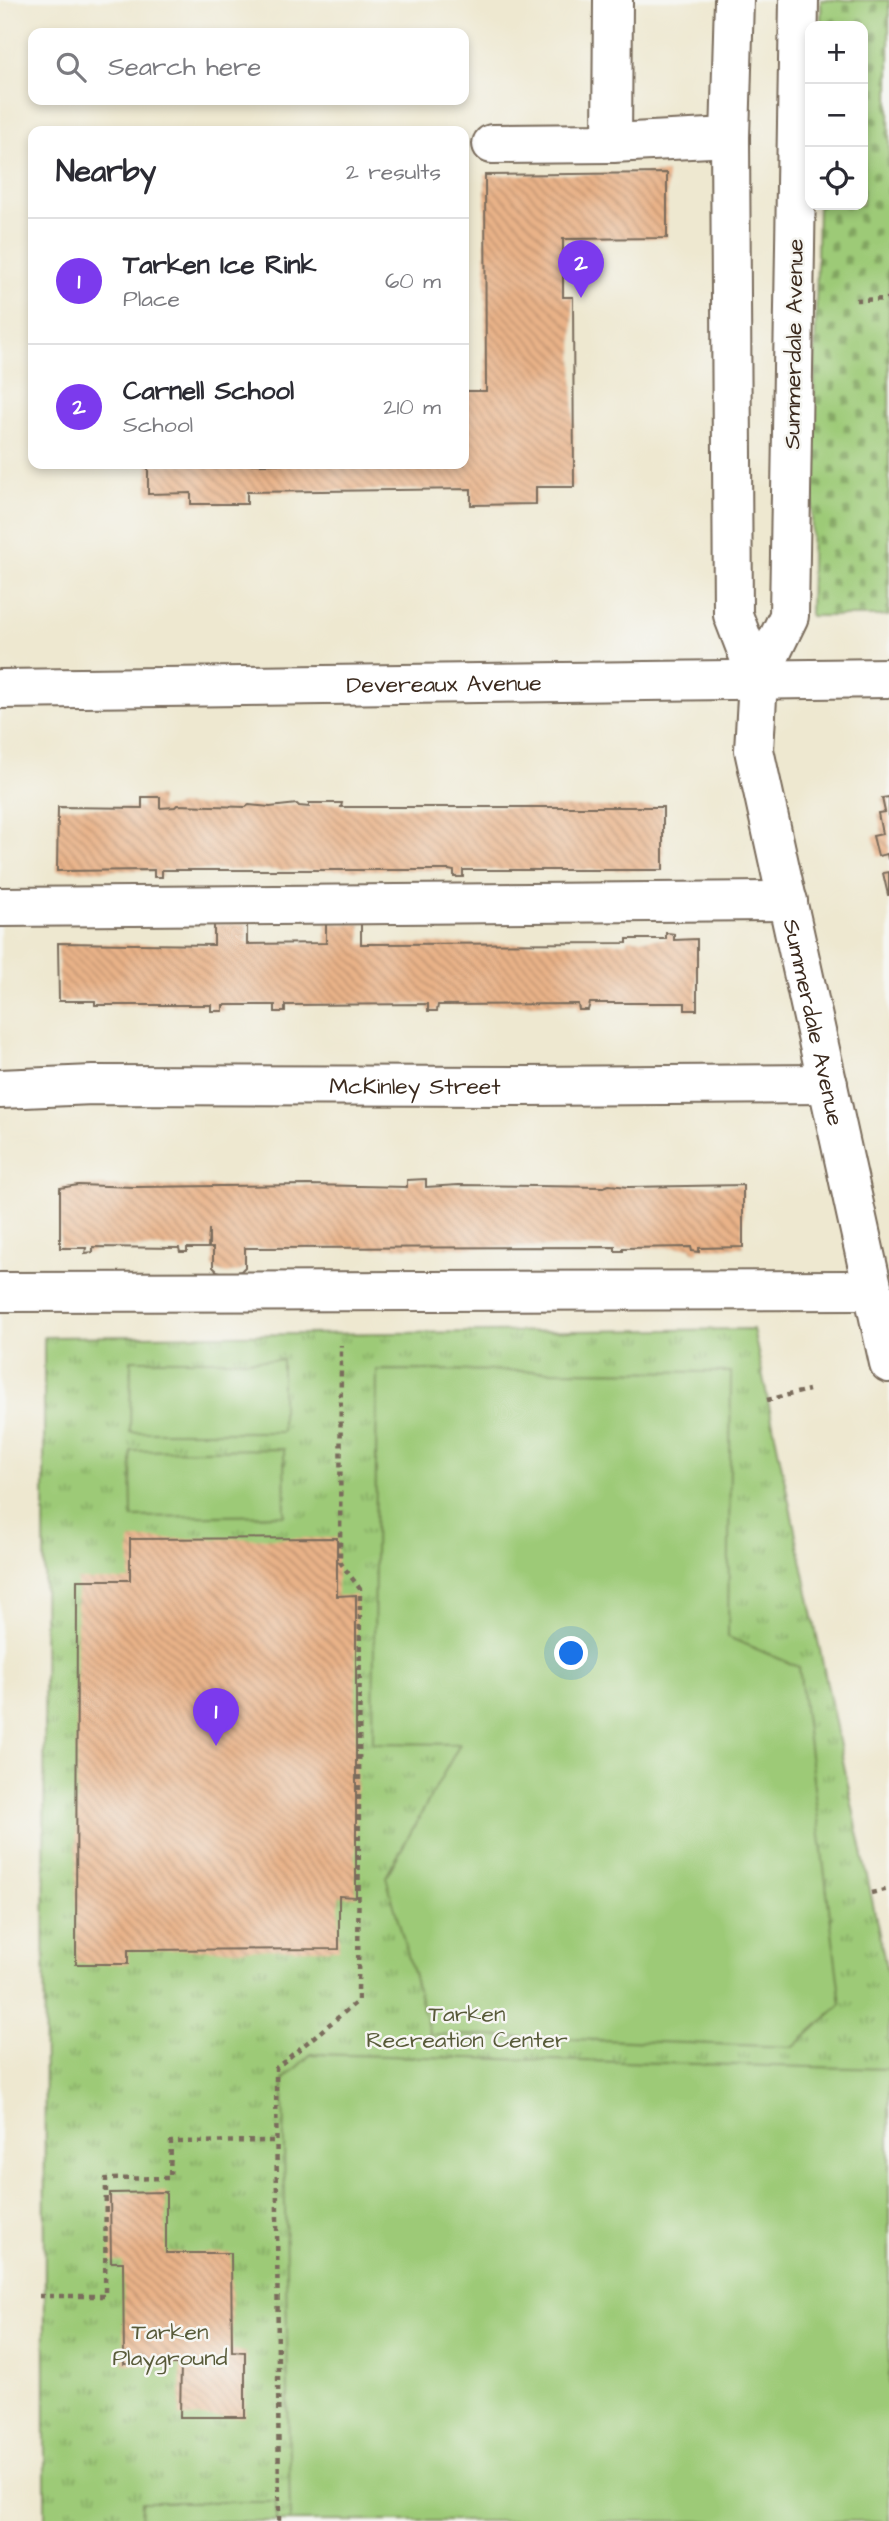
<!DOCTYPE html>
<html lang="en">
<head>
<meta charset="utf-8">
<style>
  :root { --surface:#fff; --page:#f7f7f7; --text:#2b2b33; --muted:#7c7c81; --line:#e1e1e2; --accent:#7c3aed }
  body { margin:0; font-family:"Architects Daughter",sans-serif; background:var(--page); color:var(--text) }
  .controls { position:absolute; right:21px; top:21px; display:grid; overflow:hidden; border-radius:14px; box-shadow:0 4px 10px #0003 }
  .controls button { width:63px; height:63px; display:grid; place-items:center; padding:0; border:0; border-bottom:2px solid var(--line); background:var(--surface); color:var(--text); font:35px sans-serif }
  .you { position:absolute; left:572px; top:1654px; width:24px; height:24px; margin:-18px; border:5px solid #fff; border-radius:50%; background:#1a73e8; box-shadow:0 0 0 10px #1a73e833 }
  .badge { display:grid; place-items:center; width:46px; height:46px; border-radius:50%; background:var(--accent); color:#fff; font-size:23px; font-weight:700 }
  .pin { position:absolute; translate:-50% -58px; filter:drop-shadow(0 2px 4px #0008) }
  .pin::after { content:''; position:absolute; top:37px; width:24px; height:21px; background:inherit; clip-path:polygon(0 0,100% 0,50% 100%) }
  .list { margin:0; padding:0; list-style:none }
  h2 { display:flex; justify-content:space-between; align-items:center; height:91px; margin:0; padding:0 28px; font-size:30px }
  h2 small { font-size:23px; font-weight:400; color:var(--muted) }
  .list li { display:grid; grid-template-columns:46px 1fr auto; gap:21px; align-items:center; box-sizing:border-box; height:126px; padding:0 28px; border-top:2px solid var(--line) }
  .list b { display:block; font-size:26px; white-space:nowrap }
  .list p { margin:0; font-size:23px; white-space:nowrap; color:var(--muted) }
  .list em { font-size:23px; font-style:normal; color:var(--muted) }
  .icon { flex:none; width:38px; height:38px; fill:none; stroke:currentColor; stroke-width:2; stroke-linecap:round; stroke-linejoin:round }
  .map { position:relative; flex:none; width:889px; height:2521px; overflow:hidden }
  .search { position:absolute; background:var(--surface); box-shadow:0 4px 10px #0003; left:28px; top:28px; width:441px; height:77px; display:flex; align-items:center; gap:18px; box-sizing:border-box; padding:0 24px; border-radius:14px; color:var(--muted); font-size:26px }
  .panel { position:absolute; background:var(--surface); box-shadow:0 4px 10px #0003; left:28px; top:126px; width:441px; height:343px; border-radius:14px }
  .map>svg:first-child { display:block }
  .grass { fill:url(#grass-tufts); stroke:#6c7a4a; stroke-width:2 }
  .cemetery { fill:url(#cemetery-stones); stroke:#6c7a4a; stroke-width:2 }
  .pitch { fill:#9dca77; stroke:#6c7a4a; stroke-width:2 }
  .building { fill:url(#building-back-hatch) }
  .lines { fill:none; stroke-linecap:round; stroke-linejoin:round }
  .minor-casing { stroke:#7a6c5c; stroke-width:42 }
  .major-casing { stroke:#7a6c5c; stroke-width:42 }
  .path { stroke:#7a6c5c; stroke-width:4.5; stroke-dasharray:5 5; stroke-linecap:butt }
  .minor { stroke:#fff; stroke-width:38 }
  .major { stroke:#fff; stroke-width:38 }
  .labels { text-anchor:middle; stroke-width:5; stroke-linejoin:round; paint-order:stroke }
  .street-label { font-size:23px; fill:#3b2a1e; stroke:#f6f6f2 }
  .park-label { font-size:23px; fill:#585a39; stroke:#f6f6f2 }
</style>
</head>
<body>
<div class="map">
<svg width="889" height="2521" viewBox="0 0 889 2521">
  <defs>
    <pattern id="grass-tufts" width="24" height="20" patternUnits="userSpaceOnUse" patternTransform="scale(1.75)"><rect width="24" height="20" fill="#9dca77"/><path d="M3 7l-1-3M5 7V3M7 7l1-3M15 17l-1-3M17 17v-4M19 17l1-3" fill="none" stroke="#81a461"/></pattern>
    <pattern id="cemetery-stones" width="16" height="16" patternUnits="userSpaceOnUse" patternTransform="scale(1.75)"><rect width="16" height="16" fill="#9dca77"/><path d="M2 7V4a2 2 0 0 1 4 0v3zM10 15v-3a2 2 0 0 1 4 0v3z" fill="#81a461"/></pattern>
    <pattern id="building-back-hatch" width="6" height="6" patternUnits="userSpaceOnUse" patternTransform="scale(1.75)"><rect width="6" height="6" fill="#e9b288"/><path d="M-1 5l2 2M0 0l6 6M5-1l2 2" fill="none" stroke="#be916f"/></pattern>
  </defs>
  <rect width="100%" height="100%" fill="#f6f6f2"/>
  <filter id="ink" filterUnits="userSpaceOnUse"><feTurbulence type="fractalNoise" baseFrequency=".0143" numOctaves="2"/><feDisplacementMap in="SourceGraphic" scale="14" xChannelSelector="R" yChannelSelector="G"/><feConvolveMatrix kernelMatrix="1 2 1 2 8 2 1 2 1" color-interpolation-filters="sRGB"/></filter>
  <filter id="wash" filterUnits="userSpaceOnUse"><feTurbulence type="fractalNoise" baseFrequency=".00686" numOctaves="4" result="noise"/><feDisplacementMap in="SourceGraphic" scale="28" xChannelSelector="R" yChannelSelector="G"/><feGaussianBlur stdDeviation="1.57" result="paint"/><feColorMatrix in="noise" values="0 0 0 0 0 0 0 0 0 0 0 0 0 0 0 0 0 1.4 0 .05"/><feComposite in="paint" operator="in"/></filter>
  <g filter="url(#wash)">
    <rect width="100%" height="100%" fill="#eee8d0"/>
    <!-- grass -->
    <path class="grass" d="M753 1329 889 1981V2521H45L44 1337Z"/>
    <!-- cemetery -->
    <path class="cemetery" d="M821 0H889V616H810L818 205H863V26H821Z"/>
    <!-- pitch -->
    <path class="pitch" d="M131 1360H282V1432H130Z
      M377 1370 731 1372 728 1637 799 1667 841 2004 794 2047 430 2034 386 1877 460 1744 373 1743Z
      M284 1449 285 1515 132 1517 131 1451Z
      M311 2054 889 2069V2521H290L283 2080Z
      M142 2502H276V2521H141Z"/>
    <g id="blocks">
      <!-- building -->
      <path class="building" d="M667 173V238L563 239V297H573L574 487H536V504L471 505V489L247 492V504H191V493L148 494V464H464V391H486L485 175Z
        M142 797H160V808L175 807 177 805 246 807 249 805 270 807 297 804 299 806 309 807V803H342L341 807H663V870H463V877H454V871L449 870H162V877H154V870L57 871 58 807 142 808Z
        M889 797V859H888L887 854 878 856 873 836 882 834 878 813 885 812 882 798Z
        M889 872V895H888L883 873Z
        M326 923 361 924V944L627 943V939H666V933L674 934V940L697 939V1010H685V1003H590L588 1010H579L578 1004 438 1005 437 1011H428V1004L285 1005V1012H275V1005H223V1011H211V1005H95V1001H59L58 943 214 945V924H247V944L326 943Z
        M426 1179V1187L459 1185 604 1187 609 1185 628 1187 743 1185V1247L699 1248V1252L692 1251 691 1247 623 1248V1251H615V1247L248 1248H245V1267L241 1271 227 1274 217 1271 213 1267V1248H209V1229L208 1248H187V1252H180L179 1248 93 1247V1252L85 1253 86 1248H60V1188L78 1185 135 1187 308 1185 407 1187V1180Z
        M337 1538V1596L356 1595V1897L339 1896V1949L128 1950V1964H76L77 1580H130V1539Z
        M166 2192V2253H231L232 2351 245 2352V2417H180L181 2364H124L123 2262H111L110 2193Z"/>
    </g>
  </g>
  <g filter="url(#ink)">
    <use href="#blocks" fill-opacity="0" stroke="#7a6c5c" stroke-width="2"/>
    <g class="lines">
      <defs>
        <g id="minor">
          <path d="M734 0 730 137 733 615 758 680"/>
          <path id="s1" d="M799 0 789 616 758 680 754 750 889 1363"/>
          <path d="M612 143 613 0"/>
          <path d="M492 144 612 143 730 137"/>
          <path d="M0 907 788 901"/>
          <path id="s2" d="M0 1089 93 1085 525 1086 828 1084"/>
          <path d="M0 1292 873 1290"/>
        </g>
        <g id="major">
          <path id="s3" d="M0 689 889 678"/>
        </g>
      </defs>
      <!-- minor casing -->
      <use href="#minor" class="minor-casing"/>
      <!-- major casing -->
      <use href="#major" class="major-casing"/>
      <!-- path -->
      <path class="path" d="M856 300 889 299
        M767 1400 809 1390
        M871 1893 889 1889
        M39 2296H105L106 2179 170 2178 171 2142 276 2141
        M279 2521 276 2068 358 2001 360 1589 340 1562 341 1345"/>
      <!-- minor -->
      <use href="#minor" class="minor"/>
      <!-- major -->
      <use href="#major" class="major"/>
    </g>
  </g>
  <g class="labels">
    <!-- street labels -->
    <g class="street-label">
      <text transform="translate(793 344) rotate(-89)" y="8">Summerdale Avenue</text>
      <text dy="8" stroke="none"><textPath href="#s3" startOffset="444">Devereaux Avenue</textPath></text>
      <text dy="8" stroke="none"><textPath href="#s1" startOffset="1036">Summerdale Avenue</textPath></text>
      <text dy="8" stroke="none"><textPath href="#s2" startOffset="415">McKinley Street</textPath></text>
    </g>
    <!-- park labels -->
    <g class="park-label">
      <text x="467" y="2021">Tarken<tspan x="467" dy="26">Recreation Center</tspan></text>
      <text x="170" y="2339">Tarken<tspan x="170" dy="26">Playground</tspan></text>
    </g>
  </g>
</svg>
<div class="controls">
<button>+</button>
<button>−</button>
<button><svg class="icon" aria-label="locate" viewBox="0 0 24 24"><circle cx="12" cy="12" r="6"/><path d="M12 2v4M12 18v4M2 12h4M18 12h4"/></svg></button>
</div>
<div class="you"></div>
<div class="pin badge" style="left:216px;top:1746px">1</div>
<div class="pin badge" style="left:581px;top:298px">2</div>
<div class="search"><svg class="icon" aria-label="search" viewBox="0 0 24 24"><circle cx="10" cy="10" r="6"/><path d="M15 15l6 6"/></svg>Search here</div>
<section class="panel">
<h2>Nearby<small>2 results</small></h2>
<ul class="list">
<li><span class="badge">1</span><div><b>Tarken Ice Rink</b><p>Place</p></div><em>60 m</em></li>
<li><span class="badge">2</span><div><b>Carnell School</b><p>School</p></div><em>210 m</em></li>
</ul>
</section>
</div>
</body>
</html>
